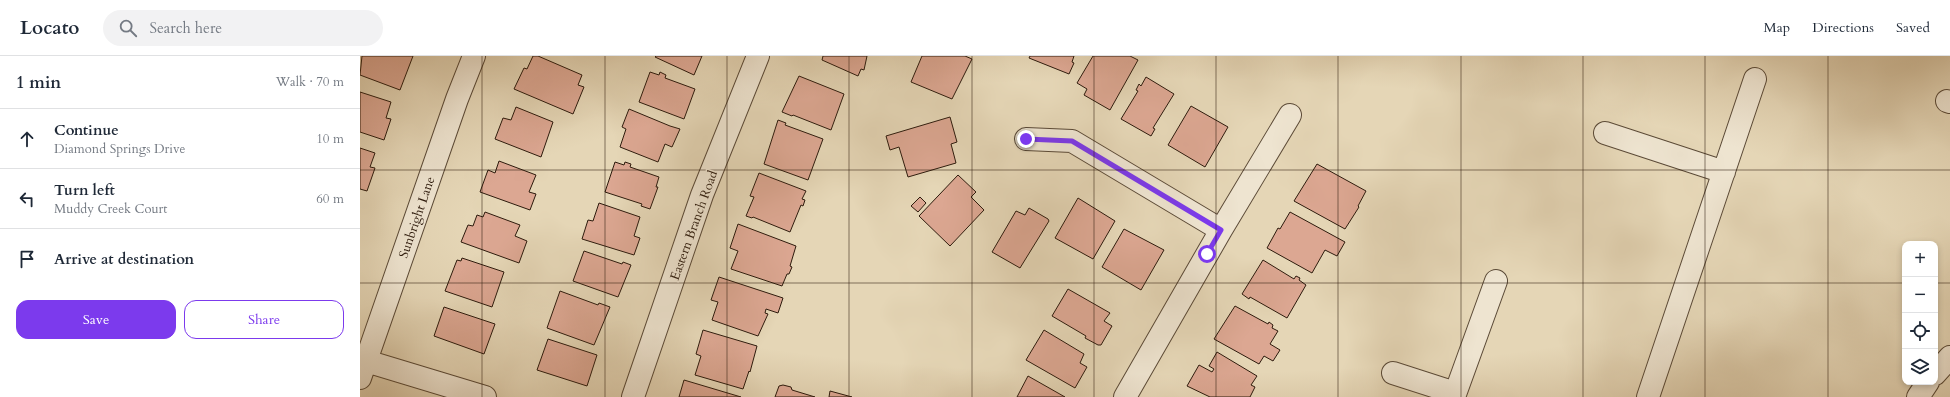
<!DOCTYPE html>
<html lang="en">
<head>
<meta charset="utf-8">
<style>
  :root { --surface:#fff; --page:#f2f2f3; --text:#1f2937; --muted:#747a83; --line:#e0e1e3; --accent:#7c3aed }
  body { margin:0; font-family:Cardo,serif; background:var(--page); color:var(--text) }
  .controls { position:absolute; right:12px; bottom:12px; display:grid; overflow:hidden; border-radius:8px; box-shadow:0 2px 6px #0003 }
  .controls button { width:36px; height:36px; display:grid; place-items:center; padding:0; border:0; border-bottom:1px solid var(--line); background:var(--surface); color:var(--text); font:20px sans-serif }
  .stop { position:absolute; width:12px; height:12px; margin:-9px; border:3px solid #7c3aed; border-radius:50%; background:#fff }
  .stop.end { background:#7c3aed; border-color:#fff; box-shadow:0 1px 4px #0008 }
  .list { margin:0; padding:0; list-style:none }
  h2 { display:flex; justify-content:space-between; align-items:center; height:52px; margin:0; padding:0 16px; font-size:17px }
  h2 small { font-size:13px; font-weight:400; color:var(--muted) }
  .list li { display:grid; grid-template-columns:26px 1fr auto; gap:12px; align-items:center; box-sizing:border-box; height:60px; padding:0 16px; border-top:1px solid var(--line) }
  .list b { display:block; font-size:15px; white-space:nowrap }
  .list p { margin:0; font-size:13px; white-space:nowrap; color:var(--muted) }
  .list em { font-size:13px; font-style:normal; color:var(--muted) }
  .actions { display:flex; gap:8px; padding:12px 16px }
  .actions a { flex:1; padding:9px 0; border:1px solid var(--accent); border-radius:12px; text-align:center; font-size:14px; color:var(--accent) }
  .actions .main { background:var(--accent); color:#fff }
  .icon { flex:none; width:22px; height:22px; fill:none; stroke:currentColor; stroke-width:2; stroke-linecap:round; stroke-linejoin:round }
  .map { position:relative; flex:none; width:1590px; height:341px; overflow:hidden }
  header { display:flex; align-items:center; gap:24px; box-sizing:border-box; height:56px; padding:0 20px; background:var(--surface); border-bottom:1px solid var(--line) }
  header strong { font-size:19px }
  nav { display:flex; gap:22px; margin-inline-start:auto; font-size:14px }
  .search { width:280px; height:36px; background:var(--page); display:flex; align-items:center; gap:10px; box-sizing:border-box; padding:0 14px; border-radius:22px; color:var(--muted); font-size:15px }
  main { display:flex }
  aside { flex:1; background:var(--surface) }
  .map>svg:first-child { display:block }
  .building { fill:#dca792; stroke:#2d1b0d }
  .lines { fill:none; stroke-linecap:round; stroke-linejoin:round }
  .minor-casing { stroke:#5b4a37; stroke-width:24 }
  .minor { stroke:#eee4d0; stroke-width:22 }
  .route { stroke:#7c3aed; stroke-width:5 }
  .grid { fill:none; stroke:#2d1b0d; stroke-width:1; stroke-opacity:0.55 }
  .labels { text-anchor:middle; stroke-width:3; stroke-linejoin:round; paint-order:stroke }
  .street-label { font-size:13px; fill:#2d1b0d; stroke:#eee4d0 }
</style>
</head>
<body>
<header>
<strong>Locato</strong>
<div class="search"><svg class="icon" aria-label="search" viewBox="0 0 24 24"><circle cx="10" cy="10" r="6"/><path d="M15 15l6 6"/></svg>Search here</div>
<nav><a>Map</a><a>Directions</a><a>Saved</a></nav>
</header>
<main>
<aside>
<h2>1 min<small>Walk · 70 m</small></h2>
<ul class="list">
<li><svg class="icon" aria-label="ahead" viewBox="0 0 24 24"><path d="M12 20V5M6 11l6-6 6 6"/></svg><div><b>Continue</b><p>Diamond Springs Drive</p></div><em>10 m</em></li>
<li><svg class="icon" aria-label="left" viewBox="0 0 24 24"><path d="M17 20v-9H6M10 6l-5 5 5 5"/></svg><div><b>Turn left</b><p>Muddy Creek Court</p></div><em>60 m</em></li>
<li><svg class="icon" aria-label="arrive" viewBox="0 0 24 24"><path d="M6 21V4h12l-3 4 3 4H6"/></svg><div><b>Arrive at destination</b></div></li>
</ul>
<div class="actions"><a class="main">Save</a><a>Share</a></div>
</aside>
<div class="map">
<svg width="1590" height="341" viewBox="0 0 1590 341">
  <rect width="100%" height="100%" fill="#e5d6b6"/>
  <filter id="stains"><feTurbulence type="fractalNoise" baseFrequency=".005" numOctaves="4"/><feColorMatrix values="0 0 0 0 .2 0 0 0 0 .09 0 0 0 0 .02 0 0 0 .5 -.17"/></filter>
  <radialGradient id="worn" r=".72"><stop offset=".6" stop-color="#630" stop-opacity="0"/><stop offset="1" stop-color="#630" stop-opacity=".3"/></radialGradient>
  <!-- building -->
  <path class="building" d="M2 0H53L40 34 0 19Z
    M173 0H178L222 19 218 29 224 31 213 58 154 33 164 12 167 13Z
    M296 0H342L334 19 295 1Z
    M463 0H507L504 14 501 13 498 20 462 4Z
    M562 0H605L612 3 592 43 551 26Z
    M670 0H714L712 6 714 7 709 18 669 2Z
    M733 0H770L778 4 750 54 724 39 727 33 717 27Z
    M290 16 299 19 300 16 306 19 305 22 335 33 324 63 279 46Z
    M439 20 484 38 471 74 433 59 432 60 422 56Z
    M786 21 814 38 793 72 795 73 791 80 761 63 778 35 776 34 779 28 781 30Z
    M0 36 31 46 26 62 31 63 24 84 0 76Z
    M831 50 868 71 845 111 808 89Z
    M156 51 193 66 181 101 135 83 143 62 151 64Z
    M269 53 310 70 320 73 312 91 305 88 298 106 260 91 266 73 262 71Z
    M590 61 597 86 591 88 596 107 548 121 539 91 530 94 526 80Z
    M418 64 426 67 425 69 463 83 448 124 404 108Z
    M0 92 15 97 10 111 15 112 7 135 0 133Z
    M139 105 176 119 169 136 176 138 170 154 120 136 128 114 135 117Z
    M255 106 264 109 265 106 271 108 270 111 299 121 296 131H298L290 153 281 150 282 148 245 136Z
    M957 108 1006 135 998 150 999 151 985 173 934 145Z
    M399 117 446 135 442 143 445 144 443 150 441 149 430 176 393 161 392 162 386 160 394 141 390 140Z
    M598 119 616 136 611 141 624 154 590 190 559 160Z
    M560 141 566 147 558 156 551 150Z
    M718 142 755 165 733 203 695 182Z
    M239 147 280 161 274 180 280 182 274 199 222 183 228 164 233 165Z
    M669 152 688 163 689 165 660 212 632 196 656 155 665 159Z
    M125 156 160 169 155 180 167 185 159 207 101 186 108 169 113 170 117 159 123 161Z
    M930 156 985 186 977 200 965 194 952 217 907 192 918 172 920 173Z
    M378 168 436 190 430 210 432 211 429 218H427L422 230 371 213 378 195 370 192Z
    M764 173 804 194 781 234 742 211Z
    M224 195 262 208 263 206 271 209 258 241 213 225Z
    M102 202 144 216 132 251 85 235 97 204 101 205Z
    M903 204 934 223 936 220 940 222 939 224 946 229 927 262 890 241 889 243 882 238Z
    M359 221 423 242 418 257 406 253 405 257 408 258 398 280 352 264 358 246 351 244Z
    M708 233 750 257 744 265 752 270 741 289H738L725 282 726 280 692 260Z
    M200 235 238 249 239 247 250 251 234 289 187 272Z
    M875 250 908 268 909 266 913 269 912 272 918 275 910 288 920 294 913 305 904 300 899 308 854 283Z
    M84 251 135 268 124 298 74 280Z
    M343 274 397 290 390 316 389 315 383 333 335 319 341 300 336 298Z
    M684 274 724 298 720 307 727 311 715 332 666 304Z
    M188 283 237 299 227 330 177 314Z
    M857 296 897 320 891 329 895 331 890 341H850L827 330 839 309 852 316 854 313 849 310Z
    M668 320 705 341H657Z
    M324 324 381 341H319Z
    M423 329 431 331 432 334 455 341H415L419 330Z
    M470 335 492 341H469Z"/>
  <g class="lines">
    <defs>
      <path id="minor" d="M1587 45 1590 46
        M1245 77 1364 116
        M666 83 712 85 861 174
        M6 305 125 341
        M1033 317 1095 337
        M1575 318 1590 301
        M0 322 97 43 114 0
        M273 341 342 139 398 0
        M765 341 861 174 930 59
        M1094 341 1136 225
        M1288 341 1395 23
        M1558 341 1568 326"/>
    </defs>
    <!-- minor casing -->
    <use href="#minor" class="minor-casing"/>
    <!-- minor -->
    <use href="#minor" class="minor"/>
  </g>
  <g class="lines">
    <!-- route -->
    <path class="route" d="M666 83 712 85 861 174 847 198"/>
  </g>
  <!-- grid -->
  <path class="grid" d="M122 0V341M245 0V341M367 0V341M489 0V341M612 0V341M734 0V341M856 0V341M978 0V341M1101 0V341M1223 0V341M1345 0V341M1468 0V341M0 114H1590M0 227H1545M1575 227H1590"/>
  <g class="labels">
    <!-- street labels -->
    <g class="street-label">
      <text transform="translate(56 161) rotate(-71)" y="5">Sunbright Lane</text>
      <text transform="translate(333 169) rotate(-70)" y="5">Eastern Branch Road</text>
    </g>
  </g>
  <rect width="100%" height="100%" filter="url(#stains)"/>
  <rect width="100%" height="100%" fill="url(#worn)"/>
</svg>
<div class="controls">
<button>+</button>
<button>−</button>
<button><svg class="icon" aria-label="locate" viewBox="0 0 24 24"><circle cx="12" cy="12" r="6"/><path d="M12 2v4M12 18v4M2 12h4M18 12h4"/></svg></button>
<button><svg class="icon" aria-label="layers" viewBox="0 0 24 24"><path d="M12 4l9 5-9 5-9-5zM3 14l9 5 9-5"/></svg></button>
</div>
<div class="stop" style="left:847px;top:198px"></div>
<div class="stop end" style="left:666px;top:83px"></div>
</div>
</main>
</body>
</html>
